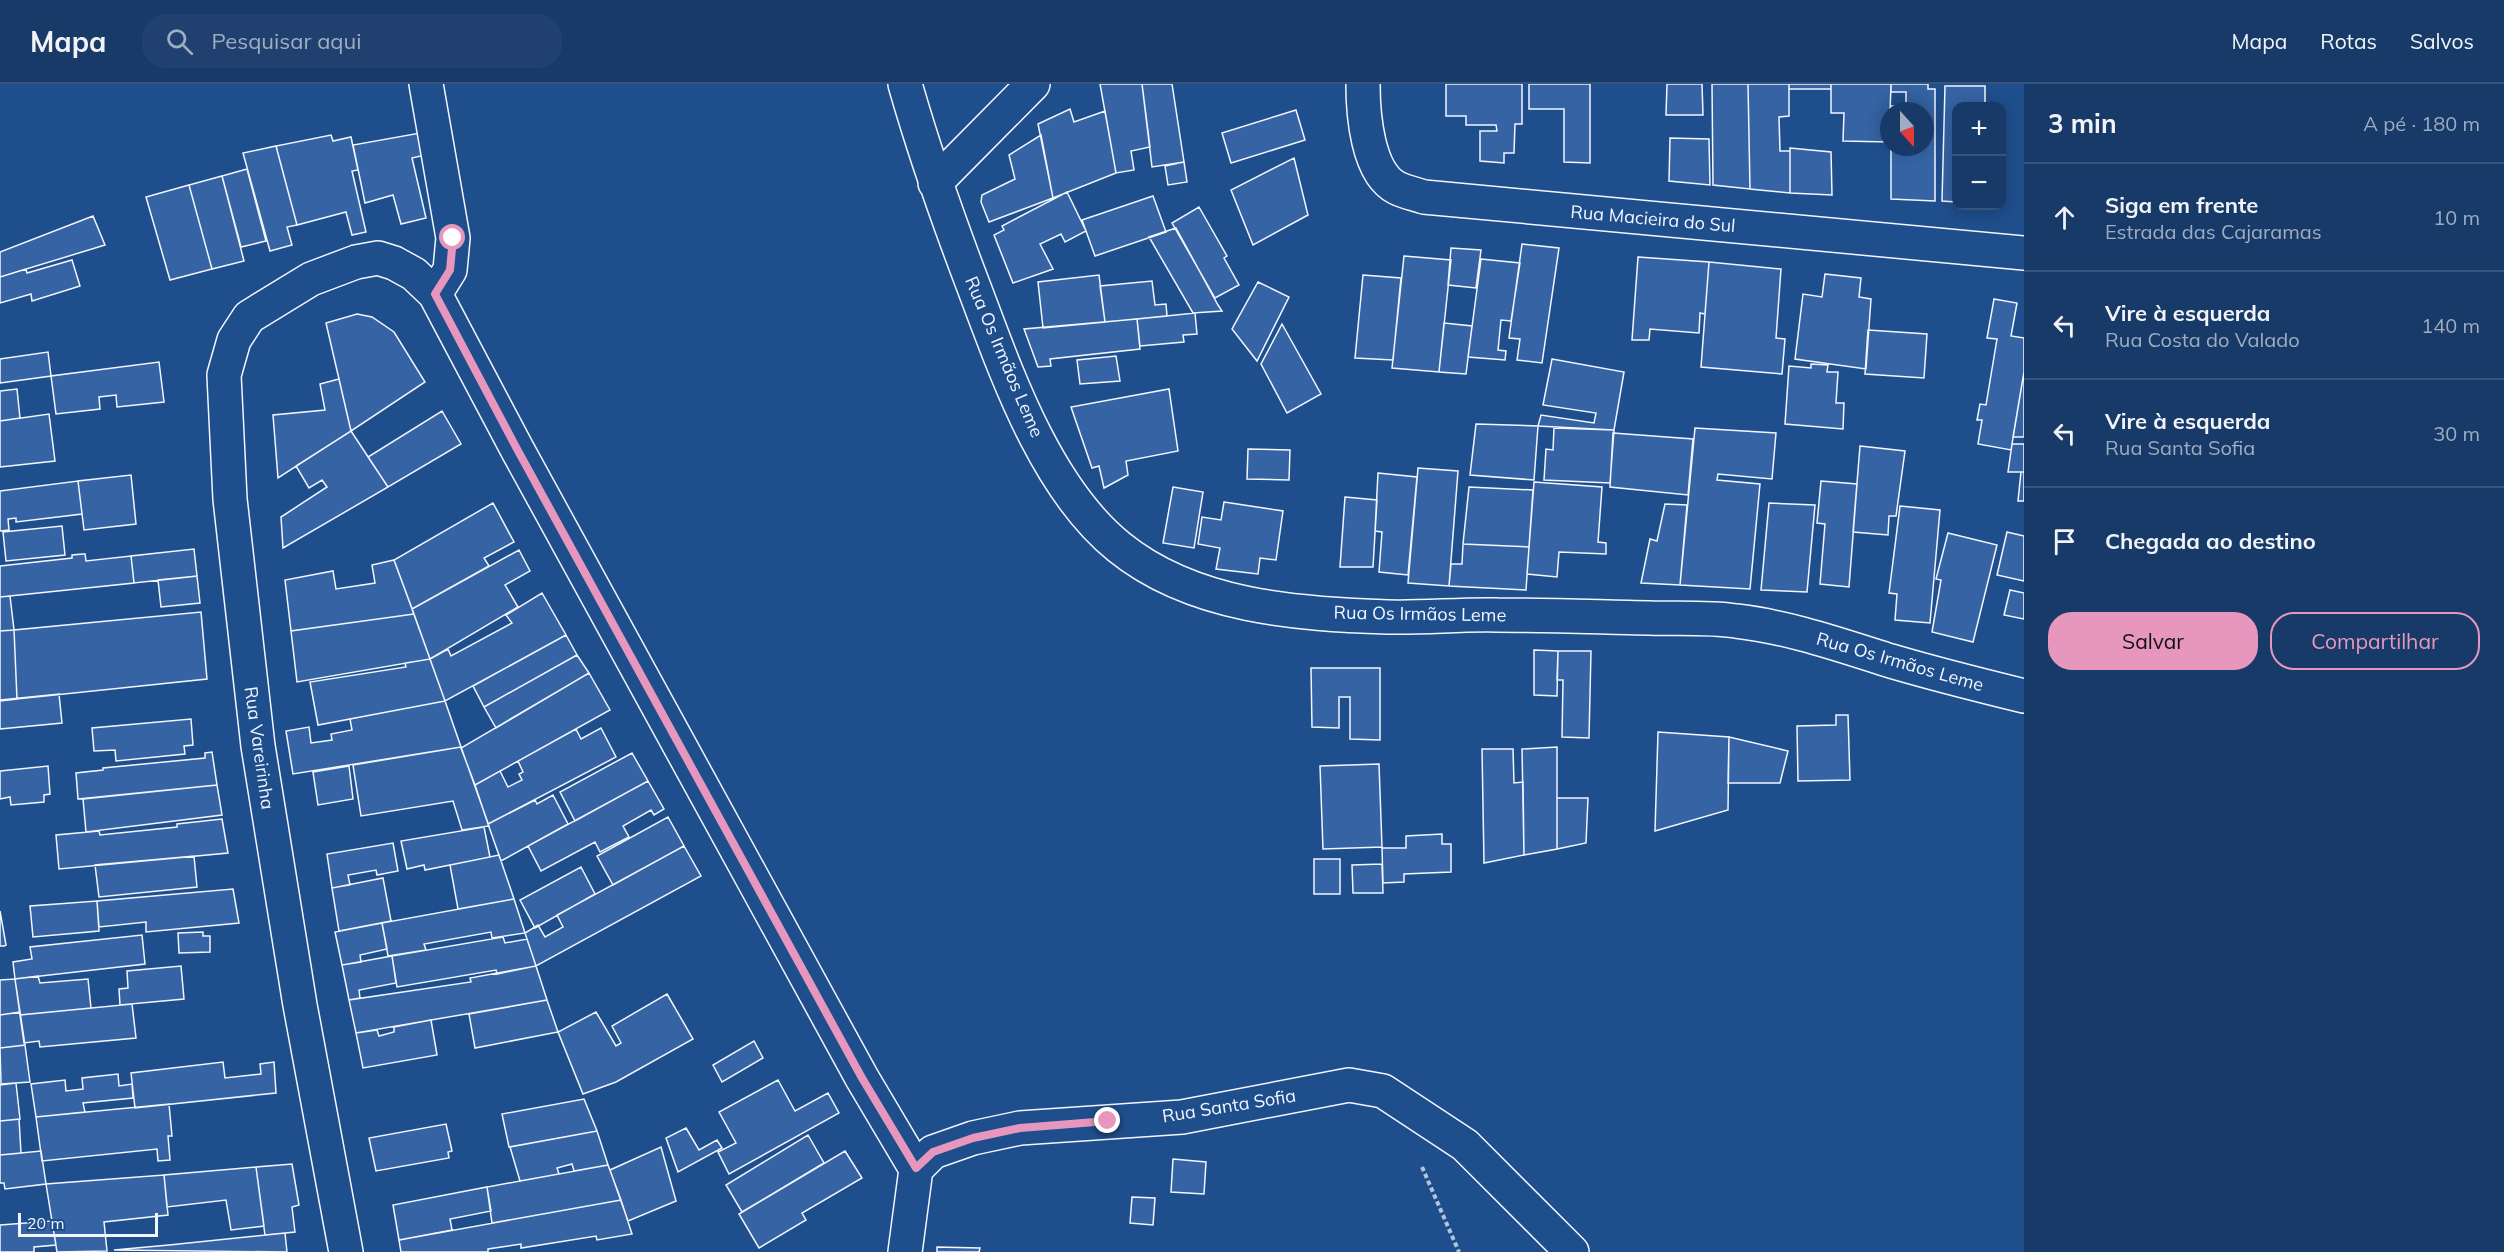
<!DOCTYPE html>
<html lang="pt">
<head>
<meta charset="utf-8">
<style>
  :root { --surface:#173a69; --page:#20416f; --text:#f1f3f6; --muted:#9eadc0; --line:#36547d; --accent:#e797bd }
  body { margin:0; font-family:Mulish,sans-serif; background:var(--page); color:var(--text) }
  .controls { position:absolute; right:18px; top:18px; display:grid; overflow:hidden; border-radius:12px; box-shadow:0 3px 15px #0003 }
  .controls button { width:54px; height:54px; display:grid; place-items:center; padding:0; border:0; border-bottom:2px solid var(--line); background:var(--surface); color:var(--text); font:30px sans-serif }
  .compass { position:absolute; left:1880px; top:18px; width:54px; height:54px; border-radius:50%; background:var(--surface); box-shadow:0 3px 15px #0003; rotate:159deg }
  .scale { position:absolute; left:18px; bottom:15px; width:140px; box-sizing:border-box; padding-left:6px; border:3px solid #f2f6ff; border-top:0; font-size:16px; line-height:21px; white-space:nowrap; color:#f2f6ff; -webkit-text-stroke:4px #1f4e8c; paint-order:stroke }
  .stop { position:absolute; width:18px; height:18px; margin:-14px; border:4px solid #e797bd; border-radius:50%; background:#fff }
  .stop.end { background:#e797bd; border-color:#fff; box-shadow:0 2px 6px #0008 }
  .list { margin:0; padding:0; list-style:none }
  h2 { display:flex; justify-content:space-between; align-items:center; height:78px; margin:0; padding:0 24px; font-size:26px }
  h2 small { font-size:20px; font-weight:400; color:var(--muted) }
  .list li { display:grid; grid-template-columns:39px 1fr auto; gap:18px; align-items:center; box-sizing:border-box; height:108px; padding:0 24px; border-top:2px solid var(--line) }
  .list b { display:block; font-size:22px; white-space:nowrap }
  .list p { margin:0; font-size:20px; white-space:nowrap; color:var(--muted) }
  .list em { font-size:20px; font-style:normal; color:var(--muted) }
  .actions { display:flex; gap:12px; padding:18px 24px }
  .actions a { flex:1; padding:14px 0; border:2px solid var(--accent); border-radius:24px; text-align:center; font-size:21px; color:var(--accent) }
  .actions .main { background:var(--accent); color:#111 }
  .icon { flex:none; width:33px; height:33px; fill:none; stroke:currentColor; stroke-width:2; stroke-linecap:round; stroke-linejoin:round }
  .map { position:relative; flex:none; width:2024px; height:1168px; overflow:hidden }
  header { display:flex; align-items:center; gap:36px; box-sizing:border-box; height:84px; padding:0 30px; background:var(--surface); border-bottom:2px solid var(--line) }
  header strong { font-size:28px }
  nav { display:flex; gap:33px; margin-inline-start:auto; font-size:21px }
  .search { width:420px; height:54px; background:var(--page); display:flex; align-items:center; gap:15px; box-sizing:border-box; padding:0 21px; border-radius:24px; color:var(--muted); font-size:22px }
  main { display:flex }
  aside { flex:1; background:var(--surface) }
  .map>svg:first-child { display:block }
  .building { fill:#3563a3; stroke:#f2f6ff; stroke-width:1.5 }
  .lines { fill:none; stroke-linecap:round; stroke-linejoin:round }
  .street-casing { stroke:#f2f6ff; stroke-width:36 }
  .path { stroke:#b3c4dc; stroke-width:4; stroke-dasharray:4.5 3; stroke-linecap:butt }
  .street { stroke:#1f4e8c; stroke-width:33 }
  .route { stroke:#e797bd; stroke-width:8 }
  .labels { text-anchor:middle; stroke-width:4.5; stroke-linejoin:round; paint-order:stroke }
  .street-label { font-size:18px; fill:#f2f6ff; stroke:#1f4e8c }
</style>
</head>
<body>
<header>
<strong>Mapa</strong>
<div class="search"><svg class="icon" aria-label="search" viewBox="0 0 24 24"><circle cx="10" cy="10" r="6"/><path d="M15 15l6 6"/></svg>Pesquisar aqui</div>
<nav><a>Mapa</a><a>Rotas</a><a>Salvos</a></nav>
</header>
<main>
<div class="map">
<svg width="2024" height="1168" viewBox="0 0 2024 1168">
  <rect width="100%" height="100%" fill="#1f4e8c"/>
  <!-- building -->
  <path class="building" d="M1100 0H1142L1150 63 1131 67 1134 86 1116 89Z
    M1142 0H1172L1184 78 1152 83Z
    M1446 0H1522V40H1515L1514 69H1504V79L1480 77V47H1497L1496 41H1466V32H1446Z
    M1529 0H1590V79L1564 78V25H1529Z
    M1667 0H1702L1703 31H1666Z
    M1712 0H1748L1750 105 1713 101Z
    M1748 0H1789V32L1779 33 1780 67H1790V109L1750 105Z
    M1789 0H1831V5H1789Z
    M1831 0H1891L1889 58 1843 57 1844 29H1831Z
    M1891 0H1928V5H1935V117L1891 115V63H1925V27H1891V22H1906V8H1891Z
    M1945 2H1985V22H1956V118L1942 117Z
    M1070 25 1074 38 1105 27 1116 89 1053 114 1038 40Z
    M1296 26 1305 56 1231 79 1222 49Z
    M420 49 425 71 412 74 426 134 401 140 393 111 365 119 353 61Z
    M331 51 333 57 351 53 358 86 352 87 366 148 352 151 346 128 297 141 276 62Z
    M1041 51 1053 114 989 138 981 118 982 111 1015 95 1009 71Z
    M1670 54 1709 55 1710 101 1669 97Z
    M276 62 297 141 287 143 292 161 270 167 243 69Z
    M1790 64 1831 68 1832 111 1790 109Z
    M1294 74 1308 131 1253 161 1231 106Z
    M1184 78 1187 98 1168 101 1165 82Z
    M247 85 266 157 241 163 222 92Z
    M222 92 244 177 212 185 189 101Z
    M189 101 212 185 170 196 146 113Z
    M1067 108 1086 147 1065 158 1061 150 1040 160 1053 185 1013 199 994 151 1004 146 1002 142Z
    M1153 112 1166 148 1095 172 1082 136Z
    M1199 123 1227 172 1224 174 1239 201 1215 214 1172 139Z
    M93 132 105 161 0 193V168Z
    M1176 144 1218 221 1222 227 1193 229 1149 153Z
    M1522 160 1559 164 1542 279 1517 276 1520 255 1509 254Z
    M1451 164 1481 166 1476 204 1448 201Z
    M1404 172 1451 176 1439 288 1392 284Z
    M1638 173 1709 178 1705 230 1700 229 1699 249 1650 245 1649 256H1632Z
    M1481 175 1520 179 1511 237 1501 236 1498 266 1506 267 1505 276 1468 273Z
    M72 176 80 202 32 217 31 210 0 219V193L26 185 27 189Z
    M1709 178 1781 185 1776 254 1785 255 1782 290 1701 283Z
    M1825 190 1861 194 1859 213 1871 215 1866 285 1795 275 1803 210 1822 213Z
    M1099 191 1105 238 1043 244 1038 198Z
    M1363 191 1401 194 1393 276 1355 274Z
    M1152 197 1155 221 1166 220 1167 232 1105 238 1100 202Z
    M1258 198 1289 213 1257 277 1232 245Z
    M1994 215 2017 219 2011 252 2024 254V288L2011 366 1978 360 1982 336H1977L1980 320 1986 321 1997 255 1987 254Z
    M1195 229 1197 250 1183 251 1184 258 1140 262 1137 235Z
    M357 230 372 233 394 248 425 298 351 347 326 239Z
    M1137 235 1140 265 1050 275 1051 282 1038 283 1024 245Z
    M1444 239 1472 242 1466 290 1439 288Z
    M1282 240 1321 310 1287 329 1261 280Z
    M1868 246 1927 250 1924 294 1865 290Z
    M48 268 51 292 0 299V275Z
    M1116 272 1120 297 1080 300 1077 276Z
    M1552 275 1624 288 1614 346 1538 342 1541 331 1594 339 1596 329 1543 321Z
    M159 278 164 318 117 323 116 311 99 313 100 325 56 330 51 292Z
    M1811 280 1828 281 1827 288H1838L1836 319H1844L1843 345 1785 340 1789 282 1811 284Z
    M2024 288V353H2013Z
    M339 295 351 347 278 394 273 331 325 326 320 300Z
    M17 305 20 334 0 337V307Z
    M1169 305 1178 367 1126 377 1128 391 1104 404 1099 382 1092 384 1071 323Z
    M442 327 461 360 388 403 368 373Z
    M49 330 55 377 0 383V337Z
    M1476 340 1538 342 1534 396 1470 391Z
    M1554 344 1614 346 1610 399 1544 396 1546 365 1553 366Z
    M1695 344 1776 349 1772 395 1718 390 1717 396 1760 400 1750 505 1680 501Z
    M351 347 388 403 283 464 281 433 327 403 322 396 309 404 296 382Z
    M1613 349 1693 355 1688 411 1610 403Z
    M2012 360H2024V388H2008Z
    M1860 362 1905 367 1896 432H1889L1888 451 1853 448Z
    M1248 365 1290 366 1289 396 1247 395Z
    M1418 384 1458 387 1449 502 1408 499Z
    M2021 388H2024V417H2018Z
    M1378 389 1417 393 1408 491 1379 488 1382 448 1375 447Z
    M131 391 136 440 84 446 78 397Z
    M78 397 82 430 16 438V434L8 435 9 446 0 447V407Z
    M1821 397 1857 400 1849 503 1820 500 1825 440 1817 439Z
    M1534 398 1602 403 1598 458 1606 459V470L1559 468 1557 493 1527 490Z
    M1173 403 1203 408 1194 464 1163 459Z
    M1469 403 1533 406 1529 463 1463 460Z
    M1345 413 1377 416 1373 483H1340Z
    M1224 418 1283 427 1276 476 1260 474 1258 490 1216 485 1220 464 1198 460 1202 433 1221 436Z
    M493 419 514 458 484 474 489 482 412 525 394 476Z
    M1769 419 1815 421 1807 508 1761 506Z
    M1665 420 1687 421 1680 501 1641 499 1650 455 1657 457Z
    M1900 422 1940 426 1930 539 1895 536 1897 510 1889 509Z
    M62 442 65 471 6 477 3 448Z
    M2007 448 2024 452V497L1997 491Z
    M1948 449 1997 461 1973 558 1932 548 1941 496 1936 495Z
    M1463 460 1529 463 1526 506 1449 502 1451 480H1462Z
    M194 465 197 492 134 499 131 472Z
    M519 466 530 487 505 501 518 523 430 575 412 525Z
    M83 470H85L86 477 131 472 134 499 0 513V482L72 474V471Z
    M394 476 414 530 291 547 285 496 333 487 336 505 375 499 372 481Z
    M197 492 200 519 161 523 158 496Z
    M2010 506 2024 509V535L2004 531Z
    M542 509 566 551 445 617 430 575 448 565 451 572 512 539 506 531Z
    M10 512 14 546 0 547V513Z
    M201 528 207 595 17 615 14 546Z
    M414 530 430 575 297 598 291 547Z
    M14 546 17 615 0 617V547Z
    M566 551 577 571 484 623 473 602Z
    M1534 566 1558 567 1557 612 1534 611Z
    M1558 567H1591L1589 654 1562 653 1563 596H1557Z
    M577 571 589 589 496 644 484 623Z
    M430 575 445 617 318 641 310 598 406 583 405 579Z
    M1311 584H1380V656L1350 655V613H1339V644L1312 643Z
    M589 589 610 626 475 701 461 664Z
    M59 610 62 639 0 645V616Z
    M445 617 461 663 293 690 286 647 309 643 311 659 332 656 331 650 352 646 350 635Z
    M1836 631H1848L1850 696 1798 697 1797 642 1836 641Z
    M191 635 193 661 184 662 185 670 116 677 115 666 94 667 92 644Z
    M601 644 616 673 488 740 475 701 500 687 508 703 522 696 519 690 523 688 518 677 576 645 581 655Z
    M1658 648 1729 653 1728 726 1655 747Z
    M1729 653 1788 667 1780 699H1728Z
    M461 663 489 742 462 746 453 717 361 732 353 681Z
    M1557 663V765L1524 771 1522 665Z
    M1482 665H1513L1514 699 1523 698 1524 771 1484 779Z
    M212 668 217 701 78 715 76 689 103 686V684L205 674V669Z
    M632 669 648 697 575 737 560 708Z
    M1379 680 1382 763 1323 765 1320 682Z
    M48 682 50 710 44 711V718L11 721 10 713 0 715V687Z
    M349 682 353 715 318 721 313 688Z
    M648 697 664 725 654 731 651 726 623 742 629 753 600 768 595 758 541 787 528 762Z
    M217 701 222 731 86 748 83 715Z
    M553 711 568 740 501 777 488 740 535 716 537 720Z
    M1557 714H1588L1586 759 1557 765Z
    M668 733 684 762 613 801 597 772Z
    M222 735 228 769 59 785 56 751 99 747 100 751 177 743V740Z
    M484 743 490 773 425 786 424 781 407 785 401 757Z
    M1442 750V760H1451V788L1404 790V798L1383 799 1382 764H1406V752Z
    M393 759 398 787 377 791 376 786 348 791 350 801 332 804 327 770Z
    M684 762 701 792 536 882 525 849 538 841 545 853 563 843 557 831Z
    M499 771 514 815 458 825 450 781Z
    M194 772 197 803 99 813 95 781Z
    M1314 775H1340V810H1314Z
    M1382 780 1383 809H1353L1352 781Z
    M581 783 595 810 535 844 520 816Z
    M383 794 391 837 339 847 332 804Z
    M233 805 239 839 146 848V838L99 843 97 817Z
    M514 815 525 849 492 854 491 848 424 860 426 866 388 872 382 839Z
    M97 817 99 847 33 853 30 822Z
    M0 827 6 861 4 862H0Z
    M382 839 387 865 360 871 361 878 342 881 335 848Z
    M203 848V852H210V868L179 869 178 849Z
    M142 851 145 880 15 895 13 878 32 875 30 863Z
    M503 853 505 859 527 855 536 882 497 890 496 886 397 903 392 872Z
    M392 872 396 899 359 906 360 914 349 916 342 881Z
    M181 882 184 915 120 921 119 905 128 904 127 887Z
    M536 882 547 916 356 949 349 916 471 898 470 894Z
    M38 892 40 899 88 895 91 924 20 931 15 895Z
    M15 895 20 928 0 931V896Z
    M667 910 693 955 616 998 583 1010 558 948 596 928 616 962 621 959 612 942Z
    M547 916 558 948 475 964 469 930Z
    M132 920 136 954 40 963 39 957 24 959 20 931Z
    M20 928 25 961 0 964V931Z
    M431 936 437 971 363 984 356 949 377 946 379 952 394 948V943Z
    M754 957 763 974 722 998 713 981Z
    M25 961 30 998 1 1000 0 964Z
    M223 978 225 994 261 990 260 980 274 978 276 1009 135 1024 131 989Z
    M118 990 119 1002 132 1000 133 1014 83 1019 85 1028 36 1033 31 1000 65 996 66 1007 83 1005 82 994Z
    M778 996 795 1027 828 1009 839 1029 729 1090 718 1068 736 1059 719 1028Z
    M16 999 20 1035 0 1037V1001Z
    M584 1015 597 1047 509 1063 502 1030Z
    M169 1020 172 1052H168L170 1076 158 1077 157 1065 42 1077 36 1033Z
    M19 1035 21 1069 0 1071V1037Z
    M446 1040 452 1067 448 1068 449 1074 376 1087 369 1054Z
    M686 1044 699 1066 717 1056 722 1064 678 1088 666 1054Z
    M597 1047 608 1081 574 1087 572 1080 557 1084 559 1090 520 1097 510 1063Z
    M808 1051 824 1079 742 1128 726 1101Z
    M661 1063 676 1117 628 1137 610 1086Z
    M41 1067 46 1100 5 1105 4 1099H0V1071Z
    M845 1067 862 1094 802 1129 806 1136 759 1164 739 1130Z
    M1173 1075 1206 1078 1204 1110 1171 1108Z
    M292 1080 299 1121 292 1123 295 1148 265 1151 256 1083Z
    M608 1081 621 1116 492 1139 487 1103Z
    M256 1083 264 1142 231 1146 226 1116 167 1123 164 1091Z
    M164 1091 168 1131 104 1138 107 1167 57 1168 46 1100Z
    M487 1103 491 1127 450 1135 452 1146 399 1156 393 1121Z
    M1132 1113 1155 1114 1153 1141 1130 1139Z
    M621 1116 632 1150 597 1156 596 1152 521 1164V1160L488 1165V1168H401L399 1156Z
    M52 1137 56 1161 34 1163V1168H0V1141Z
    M285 1149 287 1168 114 1166 169 1161Z
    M937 1163 980 1164 979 1168H937Z"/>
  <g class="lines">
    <defs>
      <path id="street" d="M426 0 453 154 450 186 435 210
        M905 0C925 70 949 138 975 206 1007 291 1046 404 1119 463 1193 523 1297 530 1388 533 1424 534 1461 530 1497 531 1548 531 1599 533 1649 534 1678 535 1708 533 1736 537 1789 543 1840 561 1891 577 1935 590 1979 601 2024 612
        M1363 0C1363 29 1367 89 1397 104 1405 108 1415 110 1424 113L2024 169
        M935 99 1033 0
        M346 1168 300 921 258 662 230 415 224 291 234 256 249 233 311 195 356 178 378 174 394 179 414 190 435 210 517 365 862 994 916 1085
        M905 1168 916 1085 933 1068 973 1054 1020 1044 1182 1033 1349 1001 1383 1007 1465 1061 1572 1168"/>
    </defs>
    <!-- street casing -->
    <use href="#street" class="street-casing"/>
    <!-- path -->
    <path class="path" d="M1422 1083 1459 1168"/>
    <!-- street -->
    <use href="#street" class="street"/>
  </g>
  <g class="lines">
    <!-- route -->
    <path class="route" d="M453 154 450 186 435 210 517 365 862 994 916 1084 933 1068 973 1054 1020 1044 1108 1037"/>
  </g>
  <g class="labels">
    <!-- street labels -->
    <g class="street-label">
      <text transform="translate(1653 135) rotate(5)" y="6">Rua Macieira do Sul</text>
      <text transform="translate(1004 273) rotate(67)" y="6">Rua Os Irmãos Leme</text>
      <text transform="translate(1420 530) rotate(1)" y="6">Rua Os Irmãos Leme</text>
      <text transform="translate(1900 578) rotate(16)" y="6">Rua Os Irmãos Leme</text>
      <text transform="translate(259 664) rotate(82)" y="6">Rua Vareirinha</text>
      <text transform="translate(1229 1022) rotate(-9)" y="6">Rua Santa Sofia</text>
    </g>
  </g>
</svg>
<div class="controls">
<button>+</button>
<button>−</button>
</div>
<svg class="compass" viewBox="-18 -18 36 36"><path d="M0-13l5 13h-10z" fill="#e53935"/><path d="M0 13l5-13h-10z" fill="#9eadc0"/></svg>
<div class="scale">20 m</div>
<div class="stop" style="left:453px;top:154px"></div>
<div class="stop end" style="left:1108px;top:1037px"></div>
</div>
<aside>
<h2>3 min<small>A pé · 180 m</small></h2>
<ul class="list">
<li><svg class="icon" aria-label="ahead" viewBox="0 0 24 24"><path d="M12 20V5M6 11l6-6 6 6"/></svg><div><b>Siga em frente</b><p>Estrada das Cajaramas</p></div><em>10 m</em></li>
<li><svg class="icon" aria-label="left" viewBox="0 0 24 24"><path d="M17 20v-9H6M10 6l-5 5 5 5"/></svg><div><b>Vire à esquerda</b><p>Rua Costa do Valado</p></div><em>140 m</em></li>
<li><svg class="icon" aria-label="left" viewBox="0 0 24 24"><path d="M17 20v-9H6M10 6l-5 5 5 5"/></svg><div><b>Vire à esquerda</b><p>Rua Santa Sofia</p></div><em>30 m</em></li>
<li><svg class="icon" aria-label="arrive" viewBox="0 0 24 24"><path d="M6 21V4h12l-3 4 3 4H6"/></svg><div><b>Chegada ao destino</b></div></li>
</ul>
<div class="actions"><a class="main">Salvar</a><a>Compartilhar</a></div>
</aside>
</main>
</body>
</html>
